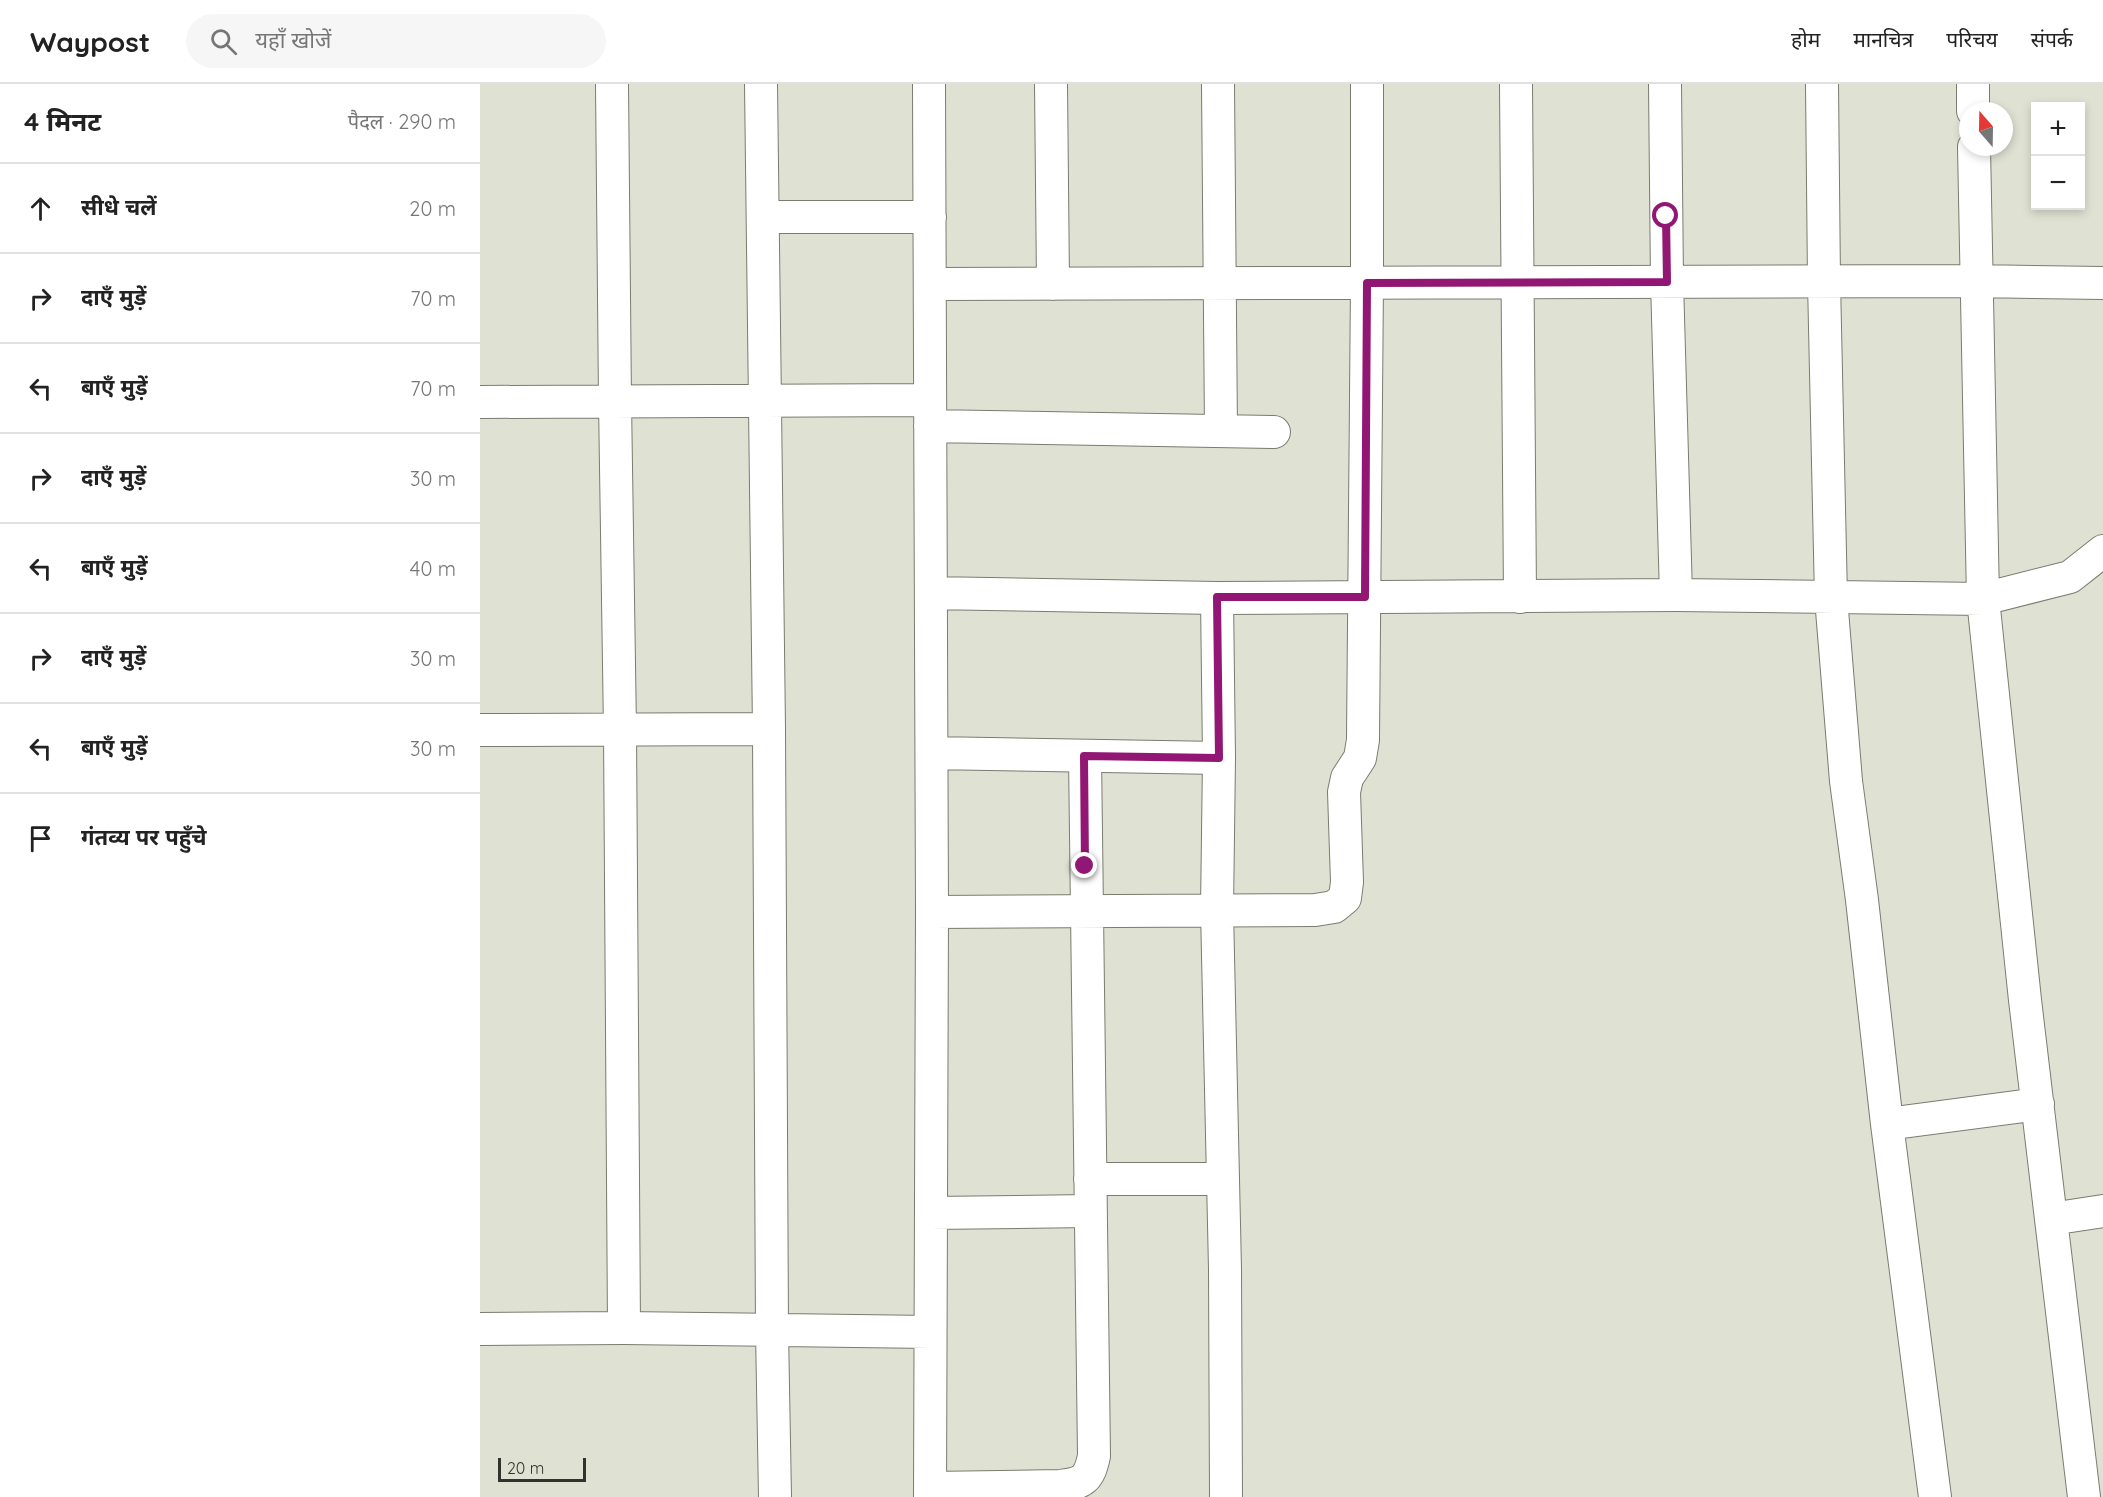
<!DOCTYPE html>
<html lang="hi">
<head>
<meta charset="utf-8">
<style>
  :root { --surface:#fff; --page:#f6f6f6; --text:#222; --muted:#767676; --line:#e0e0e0 }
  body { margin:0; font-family:Quicksand,"Noto Sans Devanagari",sans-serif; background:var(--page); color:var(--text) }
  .controls { position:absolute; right:18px; top:18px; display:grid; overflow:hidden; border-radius:0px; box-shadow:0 3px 9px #0003 }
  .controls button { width:54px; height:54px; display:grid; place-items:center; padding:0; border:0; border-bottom:2px solid var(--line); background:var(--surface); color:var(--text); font:30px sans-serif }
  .compass { position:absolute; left:1479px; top:18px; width:54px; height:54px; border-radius:50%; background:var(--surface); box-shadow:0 3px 9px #0003; rotate:340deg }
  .scale { position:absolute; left:18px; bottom:15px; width:88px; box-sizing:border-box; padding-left:6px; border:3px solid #32332e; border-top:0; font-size:16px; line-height:21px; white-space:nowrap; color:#32332e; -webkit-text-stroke:4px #dfe2d3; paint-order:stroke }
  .stop { position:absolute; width:18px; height:18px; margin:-14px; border:4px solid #921774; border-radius:50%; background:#fff }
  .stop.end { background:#921774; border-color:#fff; box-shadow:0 2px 6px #0008 }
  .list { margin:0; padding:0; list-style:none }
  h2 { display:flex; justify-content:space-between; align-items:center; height:78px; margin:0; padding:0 24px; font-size:26px }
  h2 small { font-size:20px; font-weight:400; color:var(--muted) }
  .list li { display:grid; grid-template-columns:39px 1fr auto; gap:18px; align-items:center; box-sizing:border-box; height:90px; padding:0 24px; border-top:2px solid var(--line) }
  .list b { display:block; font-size:22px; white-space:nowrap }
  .list em { font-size:20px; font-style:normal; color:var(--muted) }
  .icon { flex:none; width:33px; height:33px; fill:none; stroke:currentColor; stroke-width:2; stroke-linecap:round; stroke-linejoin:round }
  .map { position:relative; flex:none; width:1623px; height:1413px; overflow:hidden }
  header { display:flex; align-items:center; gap:36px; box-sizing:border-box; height:84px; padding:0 30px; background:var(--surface); border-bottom:2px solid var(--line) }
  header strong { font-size:28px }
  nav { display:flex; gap:33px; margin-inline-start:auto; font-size:21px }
  .search { width:420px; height:54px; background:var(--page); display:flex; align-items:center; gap:15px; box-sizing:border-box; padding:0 21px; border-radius:33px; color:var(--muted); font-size:22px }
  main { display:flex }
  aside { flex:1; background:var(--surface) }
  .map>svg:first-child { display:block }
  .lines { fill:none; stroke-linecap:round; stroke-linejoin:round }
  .minor-casing { stroke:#797c6f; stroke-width:34 }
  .minor { stroke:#fff; stroke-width:32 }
  .route { stroke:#921774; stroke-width:8 }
</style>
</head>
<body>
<header>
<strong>Waypost</strong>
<div class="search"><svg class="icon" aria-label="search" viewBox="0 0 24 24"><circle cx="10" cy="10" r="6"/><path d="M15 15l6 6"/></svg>यहाँ खोजें</div>
<nav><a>होम</a><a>मानचित्र</a><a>परिचय</a><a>संपर्क</a></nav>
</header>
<main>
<aside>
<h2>4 मिनट<small>पैदल · 290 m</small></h2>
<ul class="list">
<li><svg class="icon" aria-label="ahead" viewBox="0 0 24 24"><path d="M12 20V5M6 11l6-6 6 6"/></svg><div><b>सीधे चलें</b></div><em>20 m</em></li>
<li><svg class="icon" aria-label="right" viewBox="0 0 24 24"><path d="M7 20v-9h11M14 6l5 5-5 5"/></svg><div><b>दाएँ मुड़ें</b></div><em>70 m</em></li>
<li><svg class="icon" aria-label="left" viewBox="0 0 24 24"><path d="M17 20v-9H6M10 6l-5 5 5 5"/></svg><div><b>बाएँ मुड़ें</b></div><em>70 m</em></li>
<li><svg class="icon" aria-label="right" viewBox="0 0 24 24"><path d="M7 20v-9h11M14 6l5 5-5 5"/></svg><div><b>दाएँ मुड़ें</b></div><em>30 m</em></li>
<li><svg class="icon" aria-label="left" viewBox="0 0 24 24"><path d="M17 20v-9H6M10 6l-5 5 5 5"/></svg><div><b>बाएँ मुड़ें</b></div><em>40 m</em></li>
<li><svg class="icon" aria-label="right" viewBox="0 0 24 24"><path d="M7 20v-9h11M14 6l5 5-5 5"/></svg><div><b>दाएँ मुड़ें</b></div><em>30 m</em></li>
<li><svg class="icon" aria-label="left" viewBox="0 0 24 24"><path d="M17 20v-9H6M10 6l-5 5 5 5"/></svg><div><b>बाएँ मुड़ें</b></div><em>30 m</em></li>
<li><svg class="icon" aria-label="arrive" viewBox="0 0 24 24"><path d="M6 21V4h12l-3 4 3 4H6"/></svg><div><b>गंतव्य पर पहुँचे</b></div></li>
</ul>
</aside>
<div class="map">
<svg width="1623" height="1413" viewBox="0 0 1623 1413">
  <rect width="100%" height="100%" fill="#dfe2d3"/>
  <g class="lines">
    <defs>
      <path id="minor" d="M132 0 135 317 140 646 144 1244
        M281 0 289 645 292 1247 295 1413
        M449 0 452 828 450 1413
        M571 0 573 200
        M738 0 741 347
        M1036 0 1040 513
        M1185 0 1187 198 1196 511
        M1342 0 1344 198 1351 514 1366 697 1382 816 1407 1040 1455 1413
        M1493 0V27
        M1494 63 1503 515 1545 916 1604 1413
        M283 133H450
        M450 200 1495 197 1623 199
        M0 318 450 316
        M450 342 794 348
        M451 509 737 514 1196 511 1503 515 1590 493 1623 467
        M737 514 739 674 737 826 745 1185 746 1413
        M0 646 289 645
        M452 669 739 674
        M452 828 835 826 854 823 865 814 867 798 864 708 867 694 880 674 883 656 887 199V0
        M1407 1040 1558 1020
        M610 1095H743
        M451 1129 610 1127
        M1571 1135 1623 1127
        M0 1245 144 1244 450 1248
        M450 1404 580 1402C604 1399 609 1395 614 1372L605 672"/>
    </defs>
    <!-- minor casing -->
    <use href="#minor" class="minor-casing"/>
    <!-- minor -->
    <use href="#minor" class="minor"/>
  </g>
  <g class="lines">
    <!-- route -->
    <path class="route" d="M605 782 604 672 739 674 737 513H885L887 199 1187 198 1186 132"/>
  </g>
</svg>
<div class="controls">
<button>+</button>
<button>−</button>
</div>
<svg class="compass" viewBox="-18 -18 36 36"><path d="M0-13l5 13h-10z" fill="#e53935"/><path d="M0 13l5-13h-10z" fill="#767676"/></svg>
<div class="scale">20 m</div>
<div class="stop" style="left:1186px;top:132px"></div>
<div class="stop end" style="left:605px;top:782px"></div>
</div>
</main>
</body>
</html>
